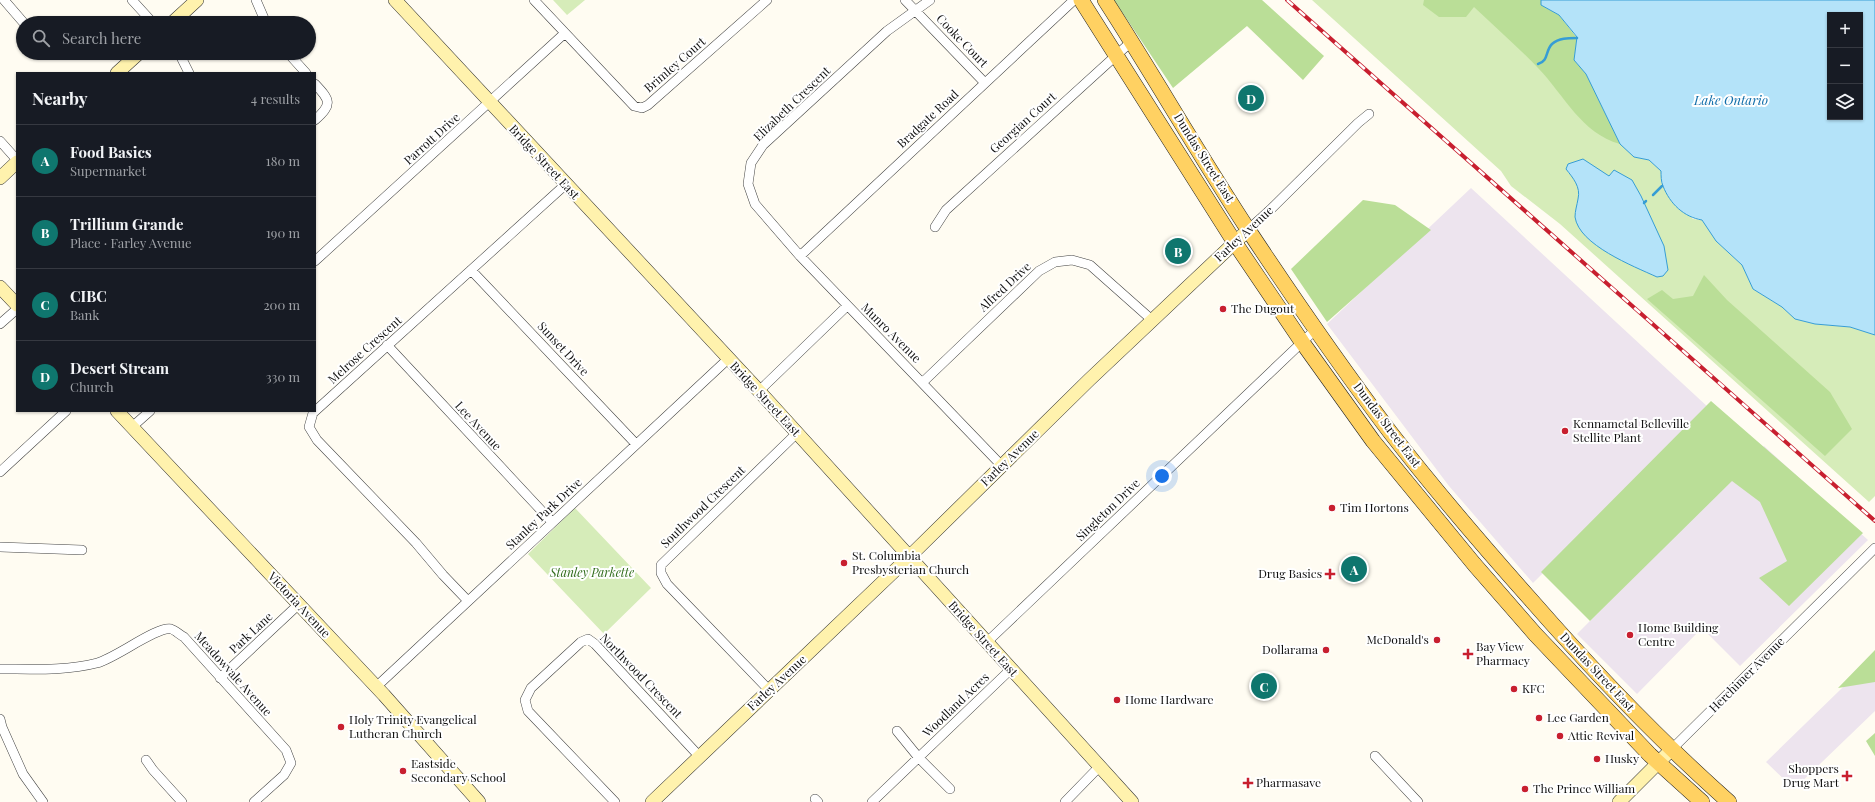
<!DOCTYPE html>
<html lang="en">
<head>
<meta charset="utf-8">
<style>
  :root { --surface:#171b24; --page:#20242c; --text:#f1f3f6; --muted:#9ea1a6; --line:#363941; --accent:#0f766e }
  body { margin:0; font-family:"Playfair Display",serif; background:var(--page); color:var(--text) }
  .controls { position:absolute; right:12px; top:12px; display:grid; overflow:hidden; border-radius:0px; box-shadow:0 1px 3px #0004 }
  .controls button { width:36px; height:36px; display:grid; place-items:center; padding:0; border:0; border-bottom:1px solid var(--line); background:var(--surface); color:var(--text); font:20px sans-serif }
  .you { position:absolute; left:1162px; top:476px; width:14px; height:14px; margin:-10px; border:3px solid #fff; border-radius:50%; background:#1a73e8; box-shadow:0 0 0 6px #1a73e833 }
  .badge { display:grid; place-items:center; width:26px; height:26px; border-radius:50%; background:var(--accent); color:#fff; font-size:13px; font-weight:700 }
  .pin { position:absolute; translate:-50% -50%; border:2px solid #fff; box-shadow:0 1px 4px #0006 }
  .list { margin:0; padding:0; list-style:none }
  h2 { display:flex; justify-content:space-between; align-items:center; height:52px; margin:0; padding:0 16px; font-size:17px }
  h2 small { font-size:13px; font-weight:400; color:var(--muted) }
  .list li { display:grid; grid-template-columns:26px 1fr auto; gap:12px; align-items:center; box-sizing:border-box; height:72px; padding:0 16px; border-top:1px solid var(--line) }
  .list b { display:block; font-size:15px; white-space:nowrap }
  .list p { margin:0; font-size:13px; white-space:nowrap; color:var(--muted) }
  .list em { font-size:13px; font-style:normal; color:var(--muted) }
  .icon { flex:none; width:22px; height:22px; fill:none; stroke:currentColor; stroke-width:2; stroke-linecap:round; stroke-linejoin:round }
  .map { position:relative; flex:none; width:1875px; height:802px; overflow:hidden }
  .search { position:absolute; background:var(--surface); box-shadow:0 1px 3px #0004; left:16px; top:16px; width:300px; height:44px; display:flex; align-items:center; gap:10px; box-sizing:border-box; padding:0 14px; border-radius:22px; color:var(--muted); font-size:15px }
  .panel { position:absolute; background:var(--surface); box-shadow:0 1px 3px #0004; left:16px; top:72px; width:300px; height:340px; border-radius:0px }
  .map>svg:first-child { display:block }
  .industrial { fill:#ede4ee }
  .green { fill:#d6ecb9 }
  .forest { fill:#bade97 }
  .water { fill:#b4e3f9; stroke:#369dd5; fill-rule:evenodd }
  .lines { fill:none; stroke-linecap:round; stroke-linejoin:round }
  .stream { stroke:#369dd5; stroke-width:2.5 }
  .street-casing { stroke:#434343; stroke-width:10 }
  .secondary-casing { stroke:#323232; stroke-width:14 }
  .primary-casing { stroke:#212121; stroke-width:16 }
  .street { stroke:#fff; stroke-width:9 }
  .secondary { stroke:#fff2ad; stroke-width:13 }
  .primary { stroke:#ffd162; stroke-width:15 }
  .rail-casing { stroke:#c81f2f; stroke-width:4 }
  .rail { stroke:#fff; stroke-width:2.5; stroke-dasharray:8; stroke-linecap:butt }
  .poi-dot { fill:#c81f2f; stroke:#fff; stroke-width:1.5 }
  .labels { text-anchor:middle; stroke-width:4; stroke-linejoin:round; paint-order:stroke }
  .street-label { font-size:12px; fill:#101010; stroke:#fff }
  .poi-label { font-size:12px; fill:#101010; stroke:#fff; text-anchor:start }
  .park-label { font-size:12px; font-style:italic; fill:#306c1b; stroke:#fff }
  .water-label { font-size:13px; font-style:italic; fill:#116eaa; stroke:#fff }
</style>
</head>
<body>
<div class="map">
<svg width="1875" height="802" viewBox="0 0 1875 802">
  <rect width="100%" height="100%" fill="#fffcf2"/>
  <!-- industrial -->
  <path class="industrial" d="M1471 188 1709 408 1533 583 1449 486 1327 324Z
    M1764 446 1868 540 1740 666 1702 628 1637 694 1577 634Z
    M1875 656V711L1794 789 1766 762Z"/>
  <!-- green -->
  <path class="green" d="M553 0H585L567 15Z
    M1312 0H1541V5L1577 38 1574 60 1586 74 1634 157 1649 160 1661 171 1662 186 1693 219 1702 220 1716 241 1742 265 1753 289 1782 307 1795 319 1815 324 1850 327 1875 335V496L1869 502 1560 224 1511 186 1501 171Z
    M575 508 651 588 604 634 528 554Z"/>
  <!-- forest -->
  <path class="forest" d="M1114 0H1262L1324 56 1303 80 1247 26 1173 88Z
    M1424 0H1541V5L1559 15 1577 38 1574 60 1586 74 1620 144C1581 133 1565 96 1538 68 1518 47 1495 27 1474 7L1466 17H1439L1423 5Z
    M1363 200 1395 205 1431 230 1327 322 1291 269Z
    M1704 275 1727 300 1830 392 1852 429 1825 456 1647 299 1662 290 1673 299 1693 296Z
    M1711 401 1863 533 1789 606 1759 578 1787 561 1760 502 1732 481 1590 621 1541 572Z
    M1875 650V682L1838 688Z
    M1875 733V756L1866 741Z"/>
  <!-- water -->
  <path class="water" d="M1541 0H1875V335L1850 327 1815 324 1795 319 1782 307 1753 289 1742 265 1716 241 1702 220C1684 217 1670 204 1663 186 1661 182 1661 175 1661 171L1649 160 1634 157 1620 144 1586 74 1574 60 1577 37 1559 15 1541 5ZM1830 15H1860V117H1830Z
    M1583 159 1609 176 1614 170 1632 180 1641 196 1664 246 1668 270 1663 276 1657 277C1633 266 1579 245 1575 217 1575 211 1577 205 1578 199 1581 187 1573 178 1566 169L1568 164Z"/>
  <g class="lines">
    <!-- stream -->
    <path class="stream" d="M1538 64C1549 61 1545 51 1552 44 1559 38 1568 38 1577 38
      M1653 195 1662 186
      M1644 203 1646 201"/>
    <defs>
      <path id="street" d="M4 0 23 22
        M132 0 153 23
        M256 0 266 23
        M534 0 634 106 642 108 648 105 767 0
        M905 0 984 82
        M930 0 887 31 763 145 751 163 748 184 755 204 800 256 1002 466
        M179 53 189 73
        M288 53 306 73
        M315 84C330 100 333 104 315 120
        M0 141 17 160
        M935 227 946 210 1132 41
        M1248 230 1270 210 1358 123 1369 114
        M800 256 1074 0
        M315 261 565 33
        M471 270 636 444
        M0 324 17 309
        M387 345 552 522
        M923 382 1039 271 1055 262 1072 260 1090 265 1152 320
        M759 391 847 306
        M132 427 150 411
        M0 472 66 411
        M0 547 82 550
        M468 601 443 575 416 543 317 440 309 427 313 413 565 185
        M986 643 1316 329
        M0 669C32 669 66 671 97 663 116 658 157 626 171 629 175 630 180 635 184 637L286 750 291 763 284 775 254 802
        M220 678 298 605
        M376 687 728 359
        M769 690 667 584 661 573V565L797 433
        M0 719 2 727 23 774 43 802
        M897 731 919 758 950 789
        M1672 749 1875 548
        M1375 756 1418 802
        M146 760 153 770 182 802
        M815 799 818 802
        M615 802 528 711 525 700 531 688 581 642 588 639 595 644 699 756
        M872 802 1010 670
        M1065 802 1099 767"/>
      <path id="secondary" d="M395 0 759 391 1132 802
        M172 23 197 0
        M117 73 139 53
        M0 178 17 162
        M0 287 17 305
        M117 411 384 695 479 802
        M652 802 909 557 1089 380 1248 230
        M1619 802 1672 749"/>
      <path id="primary" d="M1081 0 1235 243 1302 342 1373 441 1474 564 1535 634 1650 755 1702 802
        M1105 0C1154 76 1199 155 1249 231 1294 299 1341 367 1390 432 1435 490 1483 546 1532 601 1594 672 1659 740 1729 802"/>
    </defs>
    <!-- street casing -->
    <use href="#street" class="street-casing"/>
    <!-- secondary casing -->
    <use href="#secondary" class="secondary-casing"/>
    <!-- primary casing -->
    <use href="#primary" class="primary-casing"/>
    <!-- street -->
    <use href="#street" class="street"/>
    <!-- secondary -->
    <use href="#secondary" class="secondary"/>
    <!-- primary -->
    <use href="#primary" class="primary"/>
    <defs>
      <path id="rail" d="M1287 0 1875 521"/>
    </defs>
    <!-- rail casing -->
    <use href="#rail" class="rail-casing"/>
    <!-- rail -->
    <use href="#rail" class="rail"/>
  </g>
  <!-- markers -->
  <g class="poi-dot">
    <circle cx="1223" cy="309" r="4"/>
    <circle cx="1565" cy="431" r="4"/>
    <circle cx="1332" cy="508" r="4"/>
    <circle cx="844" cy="563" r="4"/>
    <path d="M1328 568h4v4h4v4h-4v4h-4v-4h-4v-4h4z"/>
    <circle cx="1630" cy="635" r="4"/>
    <circle cx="1437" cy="640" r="4"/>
    <circle cx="1326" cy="650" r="4"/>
    <path d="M1466 648h4v4h4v4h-4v4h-4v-4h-4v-4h4z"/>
    <circle cx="1514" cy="689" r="4"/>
    <circle cx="1117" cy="700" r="4"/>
    <circle cx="1539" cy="718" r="4"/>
    <circle cx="341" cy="727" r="4"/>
    <circle cx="1560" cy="736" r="4"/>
    <circle cx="1597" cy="759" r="4"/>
    <circle cx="403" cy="771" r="4"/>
    <path d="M1845 770h4v4h4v4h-4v4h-4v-4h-4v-4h4z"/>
    <path d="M1246 777h4v4h4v4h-4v4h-4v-4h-4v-4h4z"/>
    <circle cx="1525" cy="789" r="4"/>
  </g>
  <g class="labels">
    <!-- street labels -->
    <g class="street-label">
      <text transform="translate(962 41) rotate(46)" y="4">Cooke Court</text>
      <text transform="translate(675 65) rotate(-41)" y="4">Brimley Court</text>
      <text transform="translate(792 104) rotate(-44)" y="4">Elizabeth Crescent</text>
      <text transform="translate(928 119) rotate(-43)" y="4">Bradgate Road</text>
      <text transform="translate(1023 123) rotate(-42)" y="4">Georgian Court</text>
      <text transform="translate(432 139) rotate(-42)" y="4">Parrott Drive</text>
      <text transform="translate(1204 158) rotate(58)" y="4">Dundas Street East</text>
      <text transform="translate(544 162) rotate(47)" y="4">Bridge Street East</text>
      <text transform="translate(1244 234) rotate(-43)" y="4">Farley Avenue</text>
      <text transform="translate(1005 287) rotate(-43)" y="4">Alfred Drive</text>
      <text transform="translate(891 333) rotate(45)" y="4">Munro Avenue</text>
      <text transform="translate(563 349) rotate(47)" y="4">Sunset Drive</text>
      <text transform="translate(365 350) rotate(-42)" y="4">Melrose Crescent</text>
      <text transform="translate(765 399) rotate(47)" y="4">Bridge Street East</text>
      <text transform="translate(1387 425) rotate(53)" y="4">Dundas Street East</text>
      <text transform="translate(478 426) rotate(47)" y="4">Lee Avenue</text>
      <text transform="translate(1010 458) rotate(-44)" y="4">Farley Avenue</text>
      <text transform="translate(703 507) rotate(-44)" y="4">Southwood Crescent</text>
      <text transform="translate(1108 510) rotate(-44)" y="4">Singleton Drive</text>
      <text transform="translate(544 514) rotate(-43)" y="4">Stanley Park Drive</text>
      <text transform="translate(299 605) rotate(47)" y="4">Victoria Avenue</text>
      <text transform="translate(251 633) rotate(-43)" y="4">Park Lane</text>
      <text transform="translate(983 639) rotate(48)" y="4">Bridge Street East</text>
      <text transform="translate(1597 672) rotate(47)" y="4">Dundas Street East</text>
      <text transform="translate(233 674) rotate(48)" y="4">Meadowvale Avenue</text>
      <text transform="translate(1747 675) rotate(-45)" y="4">Herchimer Avenue</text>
      <text transform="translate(641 676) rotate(46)" y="4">Northwood Crescent</text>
      <text transform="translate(777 683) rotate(-43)" y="4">Farley Avenue</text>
      <text transform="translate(956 705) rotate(-44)" y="4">Woodland Acres</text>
    </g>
    <!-- poi labels -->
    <g class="poi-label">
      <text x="1231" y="313">The Dugout</text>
      <text x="1573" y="428">Kennametal Belleville<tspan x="1573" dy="14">Stellite Plant</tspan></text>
      <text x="1340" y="512">Tim Hortons</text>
      <text x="852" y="560">St. Columbia<tspan x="852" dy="14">Presbysterian Church</tspan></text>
      <text x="1322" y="578" text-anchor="end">Drug Basics</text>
      <text x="1638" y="632">Home Building<tspan x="1638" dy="14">Centre</tspan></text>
      <text x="1429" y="644" text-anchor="end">McDonald's</text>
      <text x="1476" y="651">Bay View<tspan x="1476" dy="14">Pharmacy</tspan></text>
      <text x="1318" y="654" text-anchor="end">Dollarama</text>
      <text x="1522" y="693">KFC</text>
      <text x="1125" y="704">Home Hardware</text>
      <text x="1547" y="722">Lee Garden</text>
      <text x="349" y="724">Holy Trinity Evangelical<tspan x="349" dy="14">Lutheran Church</tspan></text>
      <text x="1568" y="740">Attic Revival</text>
      <text x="1605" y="763">Husky</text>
      <text x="411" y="768">Eastside<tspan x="411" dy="14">Secondary School</tspan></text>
      <text x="1839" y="773" text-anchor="end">Shoppers<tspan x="1839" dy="14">Drug Mart</tspan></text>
      <text x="1256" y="787">Pharmasave</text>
      <text x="1533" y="793">The Prince William</text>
    </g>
    <!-- park labels -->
    <g class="park-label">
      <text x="592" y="577">Stanley Parkette</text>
    </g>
    <!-- water labels -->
    <g class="water-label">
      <text x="1731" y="105">Lake Ontario</text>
    </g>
  </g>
</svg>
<div class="controls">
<button>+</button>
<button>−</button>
<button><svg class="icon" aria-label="layers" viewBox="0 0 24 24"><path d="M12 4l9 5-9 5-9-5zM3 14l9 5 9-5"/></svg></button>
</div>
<div class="you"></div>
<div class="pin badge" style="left:1354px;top:569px">A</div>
<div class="pin badge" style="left:1178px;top:251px">B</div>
<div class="pin badge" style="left:1264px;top:686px">C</div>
<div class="pin badge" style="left:1251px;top:98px">D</div>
<div class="search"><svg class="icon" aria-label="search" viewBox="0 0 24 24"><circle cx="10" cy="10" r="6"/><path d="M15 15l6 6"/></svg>Search here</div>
<section class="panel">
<h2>Nearby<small>4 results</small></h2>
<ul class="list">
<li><span class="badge">A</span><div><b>Food Basics</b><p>Supermarket</p></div><em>180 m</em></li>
<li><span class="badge">B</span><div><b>Trillium Grande</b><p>Place · Farley Avenue</p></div><em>190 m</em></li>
<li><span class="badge">C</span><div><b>CIBC</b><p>Bank</p></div><em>200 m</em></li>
<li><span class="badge">D</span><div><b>Desert Stream</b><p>Church</p></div><em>330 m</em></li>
</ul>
</section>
</div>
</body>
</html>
